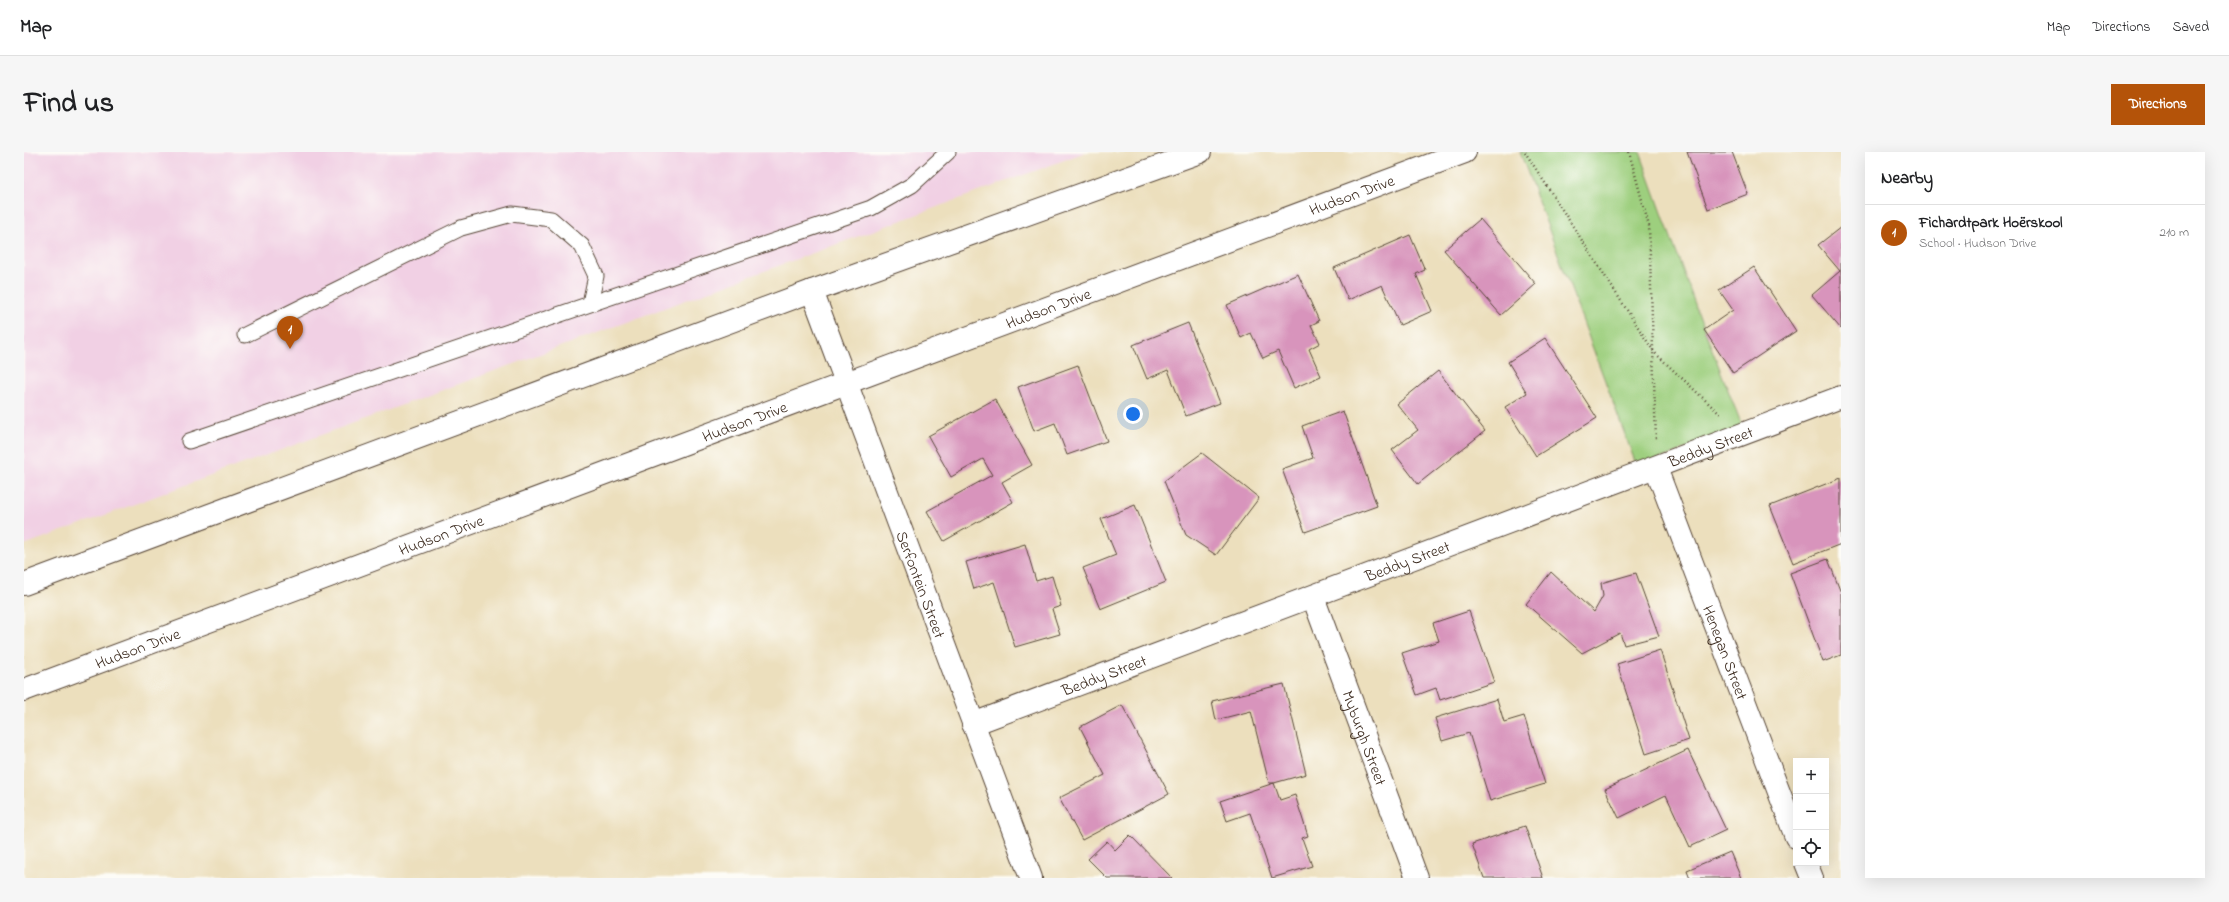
<!DOCTYPE html>
<html lang="en">
<head>
<meta charset="utf-8">
<style>
  :root { --surface:#fff; --page:#f6f6f6; --text:#202124; --muted:#757577; --line:#e0e0e0; --accent:#b45309 }
  body { margin:0; font-family:"Indie Flower",sans-serif; background:var(--page); color:var(--text) }
  .controls { position:absolute; right:12px; bottom:12px; display:grid; overflow:hidden; border-radius:0px; box-shadow:0 4px 16px #0002 }
  .controls button { width:36px; height:36px; display:grid; place-items:center; padding:0; border:0; border-bottom:1px solid var(--line); background:var(--surface); color:var(--text); font:20px sans-serif }
  .you { position:absolute; left:1109px; top:262px; width:14px; height:14px; margin:-10px; border:3px solid #fff; border-radius:50%; background:#1a73e8; box-shadow:0 0 0 6px #1a73e833 }
  .badge { display:grid; place-items:center; width:26px; height:26px; border-radius:50%; background:var(--accent); color:#fff; font-size:13px; font-weight:700 }
  .pin { position:absolute; translate:-50% -33px; filter:drop-shadow(0 1px 2px #0008) }
  .pin::after { content:''; position:absolute; top:21px; width:14px; height:12px; background:inherit; clip-path:polygon(0 0,100% 0,50% 100%) }
  .list { margin:0; padding:0; list-style:none }
  h2 { display:flex; justify-content:space-between; align-items:center; height:52px; margin:0; padding:0 16px; font-size:17px }
  h2 small { font-size:13px; font-weight:400; color:var(--muted) }
  .list li { display:grid; grid-template-columns:26px 1fr auto; gap:12px; align-items:center; box-sizing:border-box; height:56px; padding:0 16px; border-top:1px solid var(--line) }
  .list b { display:block; font-size:15px; white-space:nowrap }
  .list p { margin:0; font-size:13px; white-space:nowrap; color:var(--muted) }
  .list em { font-size:13px; font-style:normal; color:var(--muted) }
  .icon { flex:none; width:22px; height:22px; fill:none; stroke:currentColor; stroke-width:2; stroke-linecap:round; stroke-linejoin:round }
  .map { position:relative; flex:none; width:1817px; height:726px; overflow:hidden; border-radius:0px }
  header { display:flex; align-items:center; gap:24px; box-sizing:border-box; height:56px; padding:0 20px; background:var(--surface); border-bottom:1px solid var(--line) }
  header strong { font-size:19px }
  nav { display:flex; gap:22px; margin-inline-start:auto; font-size:14px }
  .intro { display:flex; align-items:center; justify-content:space-between; box-sizing:border-box; height:96px; padding:0 24px }
  h1 { margin:0; font-size:28px }
  .button { padding:10px 18px; border-radius:0px; background:var(--accent); color:#fff; font-size:14px; font-weight:700 }
  main { display:flex; gap:24px; padding:0 24px }
  aside { flex:1; background:var(--surface); border-radius:0px; box-shadow:0 4px 16px #0002 }
  .map>svg:first-child { display:block }
  .built { fill:#f1d0e4 }
  .green { fill:#9dcf7e; stroke:#6c7c4e }
  .building { fill:#d894bc }
  .lines { fill:none; stroke-linecap:round; stroke-linejoin:round }
  .lane-casing { stroke:#564536; stroke-width:17 }
  .street-casing { stroke:#564536; stroke-width:24 }
  .secondary-casing { stroke:#564536; stroke-width:24 }
  .path { stroke:#564536; stroke-width:2.5; stroke-dasharray:1 3; stroke-linecap:butt }
  .lane { stroke:#fff; stroke-width:15 }
  .street { stroke:#fff; stroke-width:22 }
  .secondary { stroke:#fff; stroke-width:22 }
  .labels { text-anchor:middle; stroke-width:3.5; stroke-linejoin:round; paint-order:stroke }
  .street-label { font-size:16px; fill:#3b2a1e; stroke:#fdfcf7 }
</style>
</head>
<body>
<header>
<strong>Map</strong>
<nav><a>Map</a><a>Directions</a><a>Saved</a></nav>
</header>
<div class="intro"><h1>Find us</h1><a class="button">Directions</a></div>
<main>
<div class="map">
<svg width="1817" height="726" viewBox="0 0 1817 726">
  <rect width="100%" height="100%" fill="#fdfcf7"/>
  <filter id="ink" filterUnits="userSpaceOnUse"><feTurbulence type="fractalNoise" baseFrequency=".025" numOctaves="2"/><feDisplacementMap in="SourceGraphic" scale="8" xChannelSelector="R" yChannelSelector="G"/><feConvolveMatrix kernelMatrix="1 2 1 2 8 2 1 2 1" color-interpolation-filters="sRGB"/></filter>
  <filter id="wash" filterUnits="userSpaceOnUse"><feTurbulence type="fractalNoise" baseFrequency=".012" numOctaves="4" result="noise"/><feDisplacementMap in="SourceGraphic" scale="16" xChannelSelector="R" yChannelSelector="G"/><feGaussianBlur stdDeviation="0.9" result="paint"/><feColorMatrix in="noise" values="0 0 0 0 0 0 0 0 0 0 0 0 0 0 0 0 0 1.4 0 .05"/><feComposite in="paint" operator="in"/></filter>
  <g filter="url(#wash)">
    <rect width="100%" height="100%" fill="#ecdfbd"/>
    <!-- built -->
    <path class="built" d="M0 0H1062L0 393Z"/>
    <!-- green -->
    <path class="green" d="M1496 0H1616L1680 177 1719 276 1613 315Z"/>
    <g id="blocks">
      <!-- building -->
      <path class="building" d="M1663 0H1708L1724 42 1684 57Z
        M1456 67 1512 132 1477 163 1420 98Z
        M1817 75V177L1788 143 1816 119 1794 93Z
        M1386 83 1401 118 1392 122 1408 159 1376 173 1358 133 1324 148 1310 116Z
        M1730 115 1772 179 1709 221 1680 178 1709 158 1695 138Z
        M1274 122 1295 169 1287 173 1296 191 1285 197 1297 224 1270 236 1254 199 1239 206 1227 181 1217 186 1203 153Z
        M1164 171 1196 251 1162 264 1144 218 1123 227 1109 193Z
        M1521 186 1573 266 1512 304 1481 255 1503 241 1484 210Z
        M1054 213 1083 289 1043 303 1031 271 1010 279 994 235Z
        M1414 219 1461 279 1394 332 1368 298 1394 278 1373 252Z
        M971 247 1008 313 978 330 989 350 920 389 903 359 968 323 959 307 927 325 904 284Z
        M1319 259 1353 354 1281 380 1258 317 1289 306 1278 274Z
        M1178 301 1235 346 1192 403 1162 383 1140 329Z
        M1817 326V392L1769 411 1746 354Z
        M1111 353 1142 430 1076 457 1059 416 1092 403 1077 367Z
        M1001 392 1012 429 1028 424 1037 454 1028 457 1036 482 991 495 970 430 950 437 942 410Z
        M1804 407 1817 441V503L1799 510 1766 421Z
        M1527 420 1570 460 1579 444 1577 431 1612 421 1635 484 1600 493 1596 481 1558 501 1502 452Z
        M1445 459 1470 530 1416 548 1412 536 1393 543 1378 501 1415 489 1409 471Z
        M1636 498 1665 588 1622 602 1593 512Z
        M1260 532 1282 622 1250 631 1256 648 1271 643 1284 684 1278 686 1288 714 1248 726 1226 661 1203 669 1196 649 1250 631H1245L1227 559 1192 568 1188 549Z
        M1473 547 1480 570 1500 564 1521 632 1466 649 1445 581 1418 589 1411 566Z
        M1098 553 1145 642 1058 688 1035 646 1081 623 1056 575Z
        M1664 598 1702 678 1666 695 1642 643 1595 666 1581 637Z
        M1501 674 1519 726H1460L1448 692Z
        M1106 683 1148 726H1083L1064 707 1083 689 1091 698Z
        M1706 700 1717 726H1666L1663 718Z"/>
    </g>
  </g>
  <g filter="url(#ink)">
    <use href="#blocks" fill-opacity="0" stroke="#564536" stroke-width="1"/>
    <g class="lines">
      <defs>
        <path id="lane" d="M221 183 437 76 488 62 527 67 558 94 572 124 566 151
          M165 289 847 56 888 33 924 0"/>
        <g id="street">
          <path id="s1" d="M788 139 1007 726"/>
          <path id="s2" d="M1632 316 1772 685"/>
          <path id="s3" d="M1289 445 1393 726"/>
          <path id="s4" d="M949 572 1817 245"/>
          <path d="M1782 711 1788 726"/>
        </g>
        <g id="secondary">
          <path d="M0 432 788 139 1176 0"/>
          <path id="s5" d="M0 538 1441 0"/>
        </g>
      </defs>
      <!-- lane casing -->
      <use href="#lane" class="lane-casing"/>
      <!-- street casing -->
      <use href="#street" class="street-casing"/>
      <!-- secondary casing -->
      <use href="#secondary" class="secondary-casing"/>
      <!-- path -->
      <path class="path" d="M1501 0 1630 200 1697 263
        M1605 0 1625 74 1632 289"/>
      <!-- lane -->
      <use href="#lane" class="lane"/>
      <!-- street -->
      <use href="#street" class="street"/>
      <!-- secondary -->
      <use href="#secondary" class="secondary"/>
    </g>
  </g>
  <g class="labels">
    <!-- street labels -->
    <g class="street-label">
      <text dy="6" stroke="none"><textPath href="#s5" startOffset="1417">Hudson Drive</textPath></text>
      <text dy="6" stroke="none"><textPath href="#s5" startOffset="1093">Hudson Drive</textPath></text>
      <text dy="6" stroke="none"><textPath href="#s5" startOffset="769">Hudson Drive</textPath></text>
      <text dy="6" stroke="none"><textPath href="#s4" startOffset="788">Beddy Street</textPath></text>
      <text dy="6" stroke="none"><textPath href="#s5" startOffset="445">Hudson Drive</textPath></text>
      <text dy="6" stroke="none"><textPath href="#s4" startOffset="464">Beddy Street</textPath></text>
      <text dy="6" stroke="none"><textPath href="#s1" startOffset="313">Serfontein Street</textPath></text>
      <text dy="6" stroke="none"><textPath href="#s5" startOffset="121">Hudson Drive</textPath></text>
      <text dy="6" stroke="none"><textPath href="#s2" startOffset="197">Henegan Street</textPath></text>
      <text dy="6" stroke="none"><textPath href="#s4" startOffset="140">Beddy Street</textPath></text>
      <text dy="6" stroke="none"><textPath href="#s3" startOffset="150">Myburgh Street</textPath></text>
    </g>
  </g>
</svg>
<div class="controls">
<button>+</button>
<button>−</button>
<button><svg class="icon" aria-label="locate" viewBox="0 0 24 24"><circle cx="12" cy="12" r="6"/><path d="M12 2v4M12 18v4M2 12h4M18 12h4"/></svg></button>
</div>
<div class="you"></div>
<div class="pin badge" style="left:266px;top:197px">1</div>
</div>
<aside>
<h2>Nearby<small></small></h2>
<ul class="list">
<li><span class="badge">1</span><div><b>Fichardtpark Hoërskool</b><p>School · Hudson Drive</p></div><em>210 m</em></li>
</ul>
</aside>
</main>
</body>
</html>
